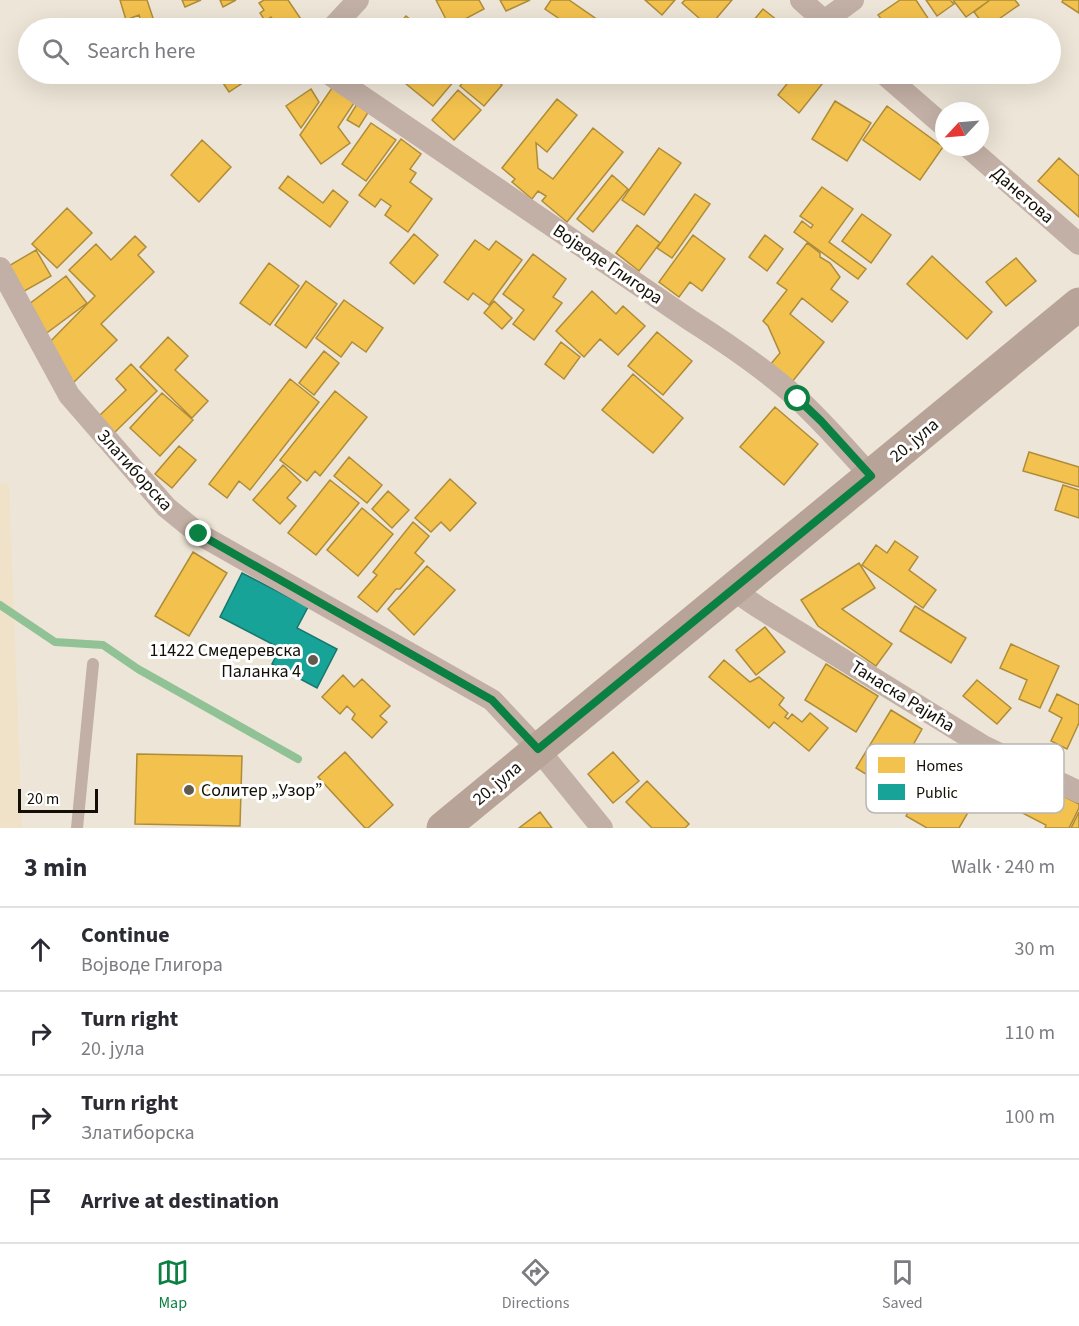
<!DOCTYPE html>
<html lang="en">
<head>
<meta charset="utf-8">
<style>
  :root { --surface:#fff; --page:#f2f2f3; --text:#2b2b33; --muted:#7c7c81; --line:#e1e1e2; --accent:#0b8043 }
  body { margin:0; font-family:"Source Sans 3",sans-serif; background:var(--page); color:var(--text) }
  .compass { position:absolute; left:935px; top:102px; width:54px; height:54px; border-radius:50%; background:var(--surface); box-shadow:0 6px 24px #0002; rotate:244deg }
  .scale { position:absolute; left:18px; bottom:15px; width:80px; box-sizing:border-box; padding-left:6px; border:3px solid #140f06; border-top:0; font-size:16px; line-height:21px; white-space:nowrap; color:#140f06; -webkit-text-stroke:4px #fff; paint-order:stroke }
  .stop { position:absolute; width:18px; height:18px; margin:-14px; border:4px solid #0b8043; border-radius:50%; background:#fff }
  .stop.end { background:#0b8043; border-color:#fff; box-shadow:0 2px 6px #0008 }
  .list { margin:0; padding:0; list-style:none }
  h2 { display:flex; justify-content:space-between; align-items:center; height:78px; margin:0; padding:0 24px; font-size:26px }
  h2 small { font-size:20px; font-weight:400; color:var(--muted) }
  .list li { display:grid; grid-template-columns:39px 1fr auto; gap:18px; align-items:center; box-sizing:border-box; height:84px; padding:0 24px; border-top:2px solid var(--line) }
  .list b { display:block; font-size:22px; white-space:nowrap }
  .list p { margin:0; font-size:20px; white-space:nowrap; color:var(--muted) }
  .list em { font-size:20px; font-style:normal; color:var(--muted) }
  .icon { flex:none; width:33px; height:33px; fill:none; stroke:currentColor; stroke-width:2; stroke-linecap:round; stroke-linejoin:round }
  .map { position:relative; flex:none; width:1079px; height:828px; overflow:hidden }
  .search { position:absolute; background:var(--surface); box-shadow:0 6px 24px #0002; left:18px; right:18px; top:18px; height:66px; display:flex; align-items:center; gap:15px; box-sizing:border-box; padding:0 21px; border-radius:33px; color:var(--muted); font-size:22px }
  .sheet { height:414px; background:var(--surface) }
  nav { display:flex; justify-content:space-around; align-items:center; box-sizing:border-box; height:84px; border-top:2px solid var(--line); background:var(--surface); font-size:16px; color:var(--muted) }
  nav a { display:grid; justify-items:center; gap:3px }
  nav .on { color:var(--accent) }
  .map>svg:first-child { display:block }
  .built { fill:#f0e2c9 }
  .homes { fill:#f2c14e; stroke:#af8c38; stroke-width:1.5 }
  .public { fill:#17a398; stroke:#16776c; stroke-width:1.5 }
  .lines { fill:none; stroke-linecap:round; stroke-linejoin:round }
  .stream { stroke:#90c295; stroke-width:8 }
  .service { stroke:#c2afa5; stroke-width:12 }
  .minor { stroke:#c2afa5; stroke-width:22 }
  .secondary { stroke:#b7a397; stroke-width:33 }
  .route { stroke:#0b8043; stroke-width:8 }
  .poi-dot { fill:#605a4f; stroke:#fff; stroke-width:2 }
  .labels { text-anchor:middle; stroke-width:6; stroke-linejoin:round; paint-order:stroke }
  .street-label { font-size:18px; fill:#140f06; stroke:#fff }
  .poi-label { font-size:18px; fill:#140f06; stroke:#fff; text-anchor:end }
  .key { fill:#fff; stroke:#b8b7b4; stroke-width:1.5 }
  .key-label { font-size:16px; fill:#140f06 }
</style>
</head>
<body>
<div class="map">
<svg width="1079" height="828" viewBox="0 0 1079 828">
  <rect width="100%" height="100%" fill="#ede5d7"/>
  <!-- built -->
  <path class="built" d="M0 482 9 484 22 828H0Z"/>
  <!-- homes -->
  <path class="homes" d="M120 0H147L156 27 143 28 139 15 126 20Z
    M182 0H201L185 7Z
    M220 0H236L223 7Z
    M264 0H288L307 28H279L271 17 265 21 260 13 264 10 259 3Z
    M436 0H479L484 9 450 27Z
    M500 0H530L506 11Z
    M551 0H569L595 18 587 28H573L545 9Z
    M645 0H675L662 15Z
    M685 0H732L709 27 682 3Z
    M900 0H916L933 26 938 22 943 28H888L878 15Z
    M926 0H950L954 4 937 16Z
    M953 0H990L966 17Z
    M990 0H1015L1019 5 986 28 974 12Z
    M1063 0H1079V13L1062 2Z
    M763 9 787 28H747Z
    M406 16 421 28H395Z
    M205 20 210 28H190Z
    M217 74H238L244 82 229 92Z
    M394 74H460L433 106Z
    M470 74H488L502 85 484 106 460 86Z
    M795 74H830L799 113 778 95Z
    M334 85 356 100 338 127 350 143 321 164 300 135Z
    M311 89 319 102 301 128 286 106Z
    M458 90 481 110 454 140 432 120Z
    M557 99 577 115 547 152 536 143 538 168 553 179 593 128 623 152 567 222 542 201 546 196 538 191 532 199 512 182 515 179 502 168Z
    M835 101 871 123 847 161 812 139Z
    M357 104 369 111 359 127 347 120Z
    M887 106 943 147 920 180 863 140Z
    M371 123 396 140 366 181 342 164Z
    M401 139 421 154 410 169 416 173 410 182 432 199 408 232 385 215 391 206 381 199 375 207 359 195Z
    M202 140 231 167 199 202 171 175Z
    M659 148 681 163 644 215 622 200Z
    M1059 158 1079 176V217L1038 181Z
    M612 175 628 189 593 232 577 219Z
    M288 176 323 203 333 190 348 202 330 227 279 188Z
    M822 187 853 209 829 242 866 269 858 279 794 232 802 221 811 228 813 225 800 216Z
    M695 194 710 204 672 258 657 248Z
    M67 208 92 233 57 268 32 244Z
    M862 214 891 235 871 263 842 241Z
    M637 225 660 243 639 271 616 253Z
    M414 234 438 255 414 284 390 263Z
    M693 235 725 259 702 291 690 282 679 297 659 282Z
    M765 235 783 249 767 271 749 257Z
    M135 236 146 247 138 255 154 272 101 324 117 340 71 385 39 353 95 296 69 270 96 244 111 260Z
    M475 240 489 250 496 241 522 260 489 305 473 293 468 300 444 282Z
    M807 243 820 253V257L830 263 840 277 831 289 848 302 832 322 802 298 790 314 824 342 792 382 770 365 780 353 768 326 763 321 787 290 777 283Z
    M36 250 51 276 12 298 0 271Z
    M533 254 566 279 553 297 562 303 534 340 513 324 524 310 503 294Z
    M932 256 992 312 967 339 907 284Z
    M1016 258 1036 281 1006 306 986 282Z
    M269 263 299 286 270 325 240 303Z
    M66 276 87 303 44 335 24 308Z
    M306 281 337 304 306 348 275 325Z
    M592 291 616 314 623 306 645 326 618 355 600 339 584 357 556 331Z
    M344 300 383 328 366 352 352 342 341 357 316 338Z
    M494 301 512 318 502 329 484 313Z
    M657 332 692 361 663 395 628 366Z
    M168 337 188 356 175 370 208 401 192 418 140 367Z
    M561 342 580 357 564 379 545 364Z
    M324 351 339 363 314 395 299 383Z
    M131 364 157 391 114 433 98 417 126 390 116 379Z
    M633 374 683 418 653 453 602 410Z
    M290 379 319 402 250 490 239 481 227 498 209 484Z
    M335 391 367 417 320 476 315 471 307 481 280 460Z
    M162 393 193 420 160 456 130 428Z
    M775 407 818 444 784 485 740 447Z
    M179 446 196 460 172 488 155 474Z
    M1029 452 1079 467V487L1023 471Z
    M349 457 382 485 367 503 334 476Z
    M283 465 301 482 287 498 296 506 280 524 253 500Z
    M450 479 476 503 450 531 441 522 431 532 415 518Z
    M330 480 359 503 316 555 288 533Z
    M1063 485 1079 490V518L1055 510Z
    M388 491 409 510 392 528 372 509Z
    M362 508 393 534 358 576 327 550Z
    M413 522 429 536 415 553 424 561 400 589H396L377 612 358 597 377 575 373 572Z
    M895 541 918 557 909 570 936 590 923 608 862 565 876 545 887 553Z
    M193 552 227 573 189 636 155 616Z
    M859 563 875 588 842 609 892 644 876 666 818 626 801 600Z
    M427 566 455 590 414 635 388 609Z
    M915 606 966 638 951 663 900 631Z
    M765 627 785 652 756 675 736 650Z
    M1011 644 1059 666 1040 708 1019 699 1027 680 1000 668Z
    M724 660 750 682 759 677 784 698 779 705 788 713 785 717 788 719 792 714 802 722 810 713 828 728 809 751 774 722 769 728 709 677Z
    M826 664 878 696 856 732 805 700Z
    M343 675 354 687 362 679 390 706 380 716 387 722 372 738 352 719 355 714 347 706 340 714 322 697Z
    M977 680 1011 708 997 724 963 696Z
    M1057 694 1079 705V723L1067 749 1051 741 1062 718 1049 711Z
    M891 710 922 729 912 747 925 755 901 796 856 768Z
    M948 745 992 771 959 828H927L906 816Z
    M345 752 393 805 368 828H365L318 777Z
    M613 752 639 781 613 803 588 774Z
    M137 754 242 756 240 826 135 824Z
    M647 781 689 824 685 828H652L626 802Z
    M1011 787 1052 808 1059 794 1079 804V808L1069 828H1045L1046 825 1003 803Z
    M540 812 552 828H519Z
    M1079 812V828H1071Z"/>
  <!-- public -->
  <path class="public" d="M242 573 308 607 297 628 337 649 317 688 272 664 280 648 220 617Z"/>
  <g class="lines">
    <!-- stream -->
    <path class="stream" d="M0 605 55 642 103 645 138 669 298 759"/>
    <!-- service -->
    <path class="service" d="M77 828 93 664"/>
    <!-- minor -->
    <path class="minor" d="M801 0 832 28
      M824 21 853 0
      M332 28 358 0
      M329 74 690 320C728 344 765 369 798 399 824 423 847 450 871 476
      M884 74 944 126
      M968 147 1079 244
      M0 268 69 395 166 507 199 534 492 700 538 749 602 828
      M733 590 758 607 985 747 1079 792"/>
    <!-- secondary -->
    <path class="secondary" d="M443 828 1079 304"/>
  </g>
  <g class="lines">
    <!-- route -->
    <path class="route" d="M199 534 492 700 538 749 871 476 821 421 798 399"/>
  </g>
  <!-- markers -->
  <g class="poi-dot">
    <circle cx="313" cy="660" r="6"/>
    <circle cx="189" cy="790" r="6"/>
  </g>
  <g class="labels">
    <!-- street labels -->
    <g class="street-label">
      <text transform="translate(1023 195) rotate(41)" y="6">Данетова</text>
      <text transform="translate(608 264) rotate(34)" y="6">Војводе Глигора</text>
      <text transform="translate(914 440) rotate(-40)" y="6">20. јула</text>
      <text transform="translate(135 470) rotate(48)" y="6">Златиборска</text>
      <text transform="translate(903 696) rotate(32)" y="6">Танаска Рајића</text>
      <text transform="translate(497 783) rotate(-40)" y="6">20. јула</text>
    </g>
    <!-- poi labels -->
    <g class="poi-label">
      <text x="301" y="656">11422 Смедеревска<tspan x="301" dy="21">Паланка 4</tspan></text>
      <text x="201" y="796" text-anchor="start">Солитер „Узор”</text>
    </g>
  </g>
  <!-- legend -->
  <rect x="866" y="744" width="198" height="69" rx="9" class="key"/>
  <rect x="878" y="757" width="27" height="16" fill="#f2c14e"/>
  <rect x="878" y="784" width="27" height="16" fill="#17a398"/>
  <g class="key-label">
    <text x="916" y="771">Homes</text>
    <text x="916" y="798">Public</text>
  </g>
</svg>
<svg class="compass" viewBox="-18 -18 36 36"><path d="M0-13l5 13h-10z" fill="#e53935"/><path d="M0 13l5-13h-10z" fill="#7c7c81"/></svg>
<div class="scale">20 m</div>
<div class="stop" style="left:798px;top:399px"></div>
<div class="stop end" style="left:199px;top:534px"></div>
<div class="search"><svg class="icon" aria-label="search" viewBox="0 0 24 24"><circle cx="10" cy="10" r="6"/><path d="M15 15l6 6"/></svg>Search here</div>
</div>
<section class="sheet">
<h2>3 min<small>Walk · 240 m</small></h2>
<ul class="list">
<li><svg class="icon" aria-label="ahead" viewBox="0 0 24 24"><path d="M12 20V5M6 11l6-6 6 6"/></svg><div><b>Continue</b><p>Војводе Глигора</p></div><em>30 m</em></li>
<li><svg class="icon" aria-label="right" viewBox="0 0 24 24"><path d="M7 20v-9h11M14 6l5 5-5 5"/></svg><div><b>Turn right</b><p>20. јула</p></div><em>110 m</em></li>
<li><svg class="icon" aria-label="right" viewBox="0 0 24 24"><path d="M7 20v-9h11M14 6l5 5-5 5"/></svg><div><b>Turn right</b><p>Златиборска</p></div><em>100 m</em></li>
<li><svg class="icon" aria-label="arrive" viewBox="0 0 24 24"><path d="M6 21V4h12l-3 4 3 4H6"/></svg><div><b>Arrive at destination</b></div></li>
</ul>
</section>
<nav>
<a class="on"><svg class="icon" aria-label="map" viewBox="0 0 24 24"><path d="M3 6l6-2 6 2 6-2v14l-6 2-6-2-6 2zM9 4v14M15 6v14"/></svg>Map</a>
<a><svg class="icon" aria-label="directions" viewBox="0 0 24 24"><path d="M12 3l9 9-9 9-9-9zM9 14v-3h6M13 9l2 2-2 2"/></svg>Directions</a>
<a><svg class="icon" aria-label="saved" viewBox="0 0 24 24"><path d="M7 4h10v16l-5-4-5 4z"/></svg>Saved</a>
</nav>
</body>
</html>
